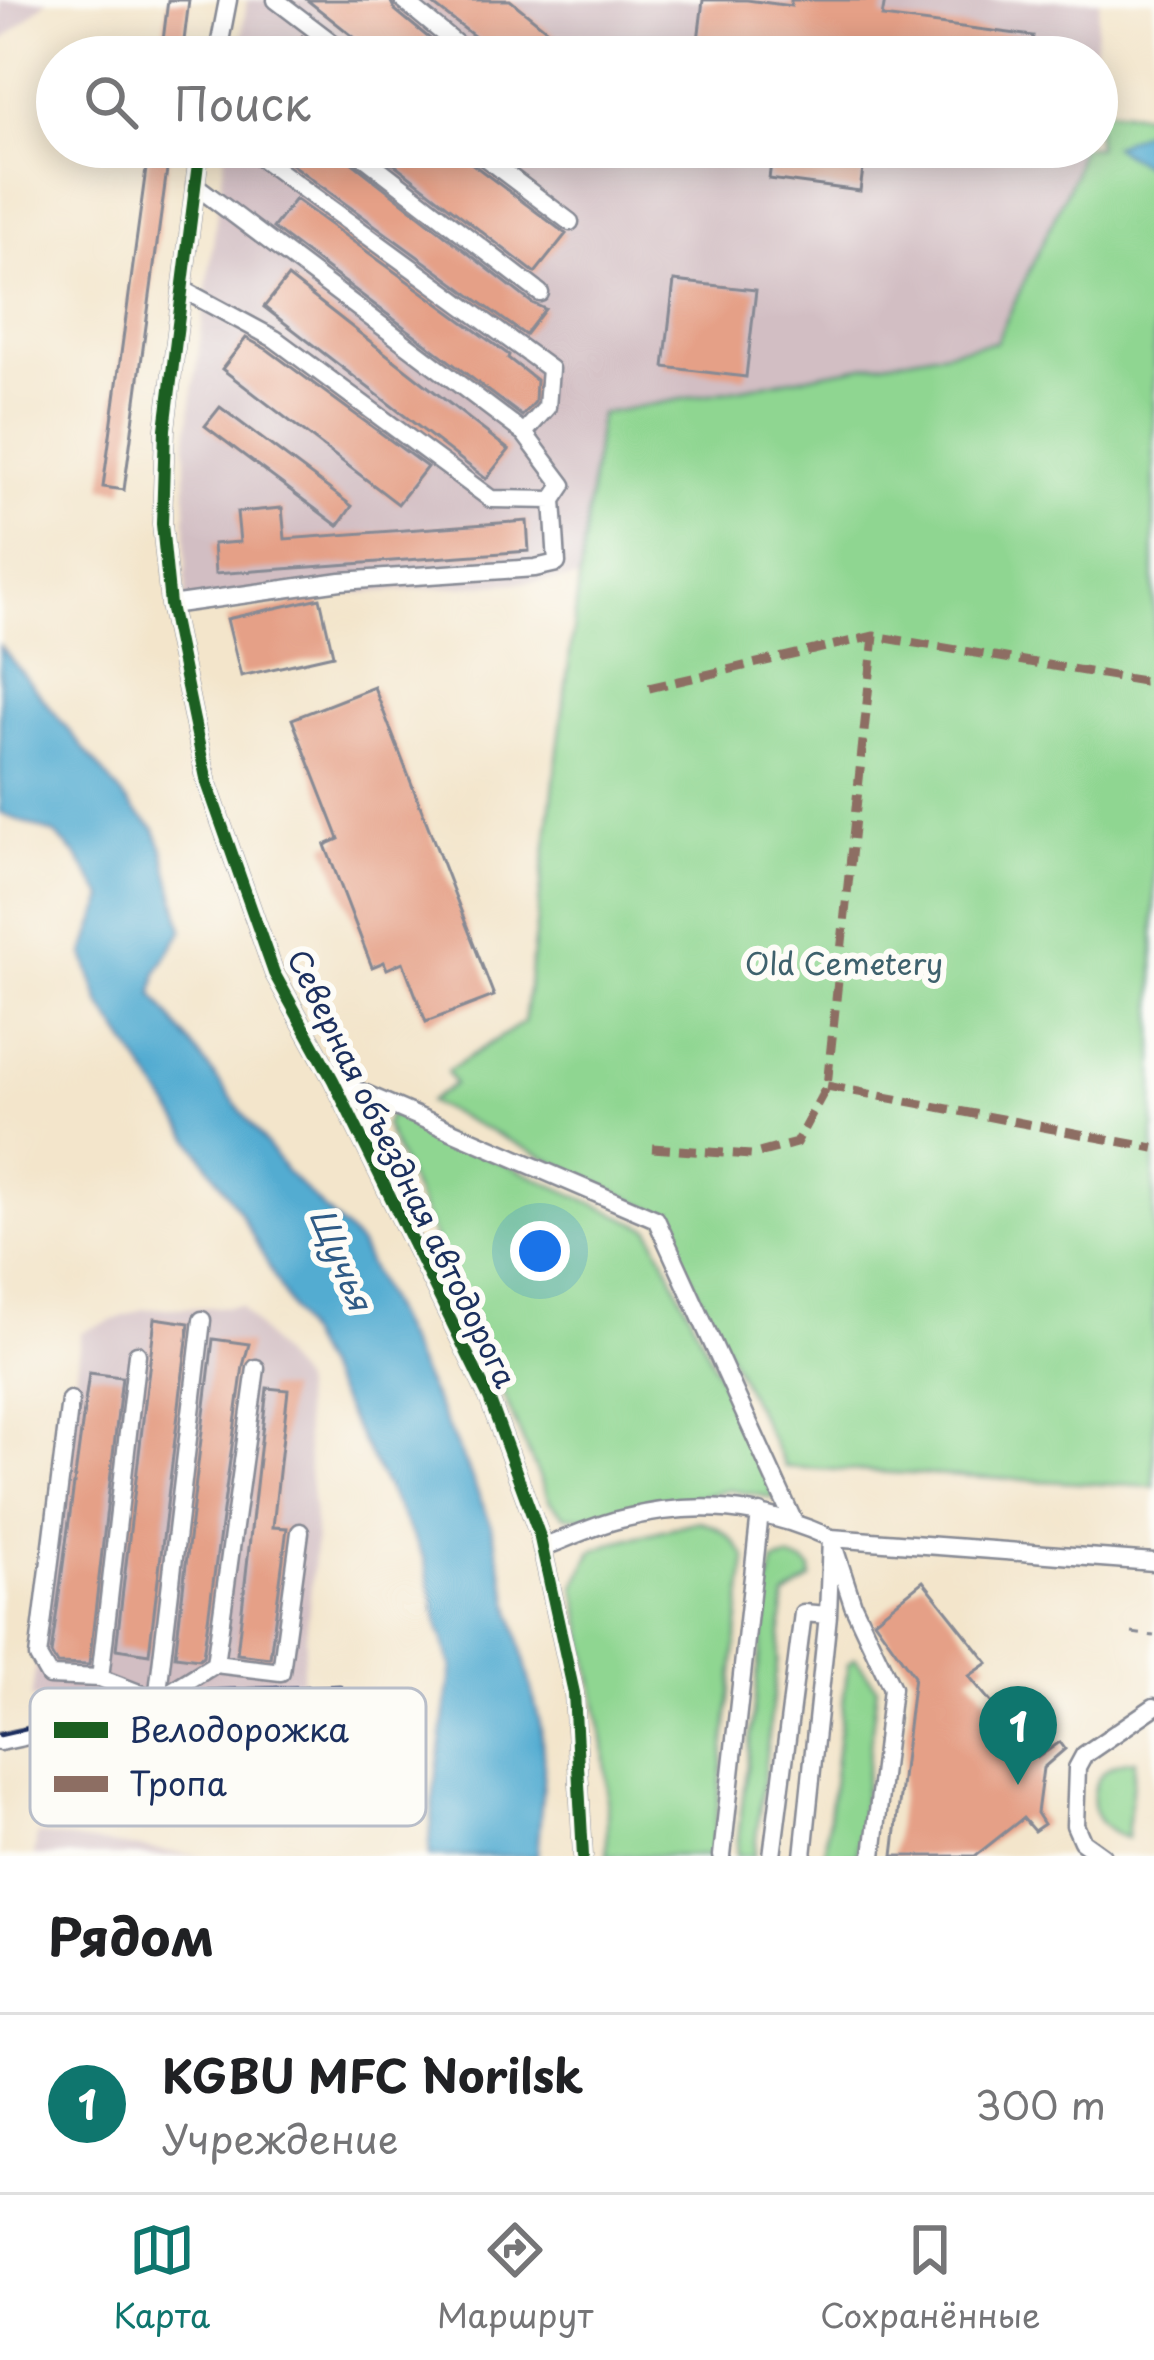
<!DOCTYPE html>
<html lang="ru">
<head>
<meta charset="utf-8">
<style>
  :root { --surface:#fff; --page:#f6f6f6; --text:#202124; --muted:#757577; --line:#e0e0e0; --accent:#0f766e }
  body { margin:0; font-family:"Playpen Sans",sans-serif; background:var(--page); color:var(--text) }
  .you { position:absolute; left:540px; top:1251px; width:42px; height:42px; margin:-30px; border:9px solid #fff; border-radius:50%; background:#1a73e8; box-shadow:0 0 0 18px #1a73e833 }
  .badge { display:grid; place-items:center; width:78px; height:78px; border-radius:50%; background:var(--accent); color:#fff; font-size:39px; font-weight:700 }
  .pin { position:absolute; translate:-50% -99px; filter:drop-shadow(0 3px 6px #0008) }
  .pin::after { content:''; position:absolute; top:63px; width:42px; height:36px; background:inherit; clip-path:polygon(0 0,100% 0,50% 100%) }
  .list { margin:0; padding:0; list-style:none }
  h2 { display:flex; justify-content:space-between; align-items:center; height:156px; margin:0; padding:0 48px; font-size:51px }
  h2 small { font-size:39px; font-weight:400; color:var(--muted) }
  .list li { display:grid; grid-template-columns:78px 1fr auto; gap:36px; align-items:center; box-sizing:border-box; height:180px; padding:0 48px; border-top:3px solid var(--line) }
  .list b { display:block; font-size:45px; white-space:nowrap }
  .list p { margin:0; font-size:39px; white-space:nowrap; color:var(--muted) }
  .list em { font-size:39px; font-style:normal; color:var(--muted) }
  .icon { flex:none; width:66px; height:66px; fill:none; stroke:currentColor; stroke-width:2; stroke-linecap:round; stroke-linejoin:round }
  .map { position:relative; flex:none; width:1154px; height:1856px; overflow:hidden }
  .search { position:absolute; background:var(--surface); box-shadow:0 6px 30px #0003; left:36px; right:36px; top:36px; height:132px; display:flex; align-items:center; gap:30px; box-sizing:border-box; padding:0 42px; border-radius:66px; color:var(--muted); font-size:45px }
  .sheet { height:336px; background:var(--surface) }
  nav { display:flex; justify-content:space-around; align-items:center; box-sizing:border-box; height:168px; border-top:3px solid var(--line); background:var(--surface); font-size:33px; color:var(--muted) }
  nav a { display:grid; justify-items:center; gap:6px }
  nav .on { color:var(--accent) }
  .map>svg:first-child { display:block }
  .industrial { fill:#d2bec3 }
  .green { fill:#8fd691; stroke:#558278; stroke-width:3 }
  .water { fill:#53acd1; stroke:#376e98; stroke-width:3 }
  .building { fill:#e5a087 }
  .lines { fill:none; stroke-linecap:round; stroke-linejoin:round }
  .minor-casing { stroke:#878a94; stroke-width:21 }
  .path { stroke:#878a94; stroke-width:3; stroke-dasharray:9 9; stroke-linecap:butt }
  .minor { stroke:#fff; stroke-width:16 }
  .rail { stroke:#1b2f5e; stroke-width:4.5 }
  .quiet { stroke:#8d6e63; stroke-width:9; stroke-dasharray:18 9; stroke-linecap:butt }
  .cycleway-casing { stroke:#fdfcf7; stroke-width:20 }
  .cycleway { stroke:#1b5e20; stroke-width:12 }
  .labels { text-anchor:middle; stroke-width:12; stroke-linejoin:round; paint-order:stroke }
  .park-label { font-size:30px; fill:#3e616d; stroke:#fdfcf7 }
  .street-label { font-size:30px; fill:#1b2f5e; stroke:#fdfcf7 }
  .water-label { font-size:33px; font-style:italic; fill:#2f5b86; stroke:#fdfcf7 }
  .key { fill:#fdfcf7; stroke:#b9bec9; stroke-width:3 }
  .key-label { font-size:33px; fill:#1b2f5e }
</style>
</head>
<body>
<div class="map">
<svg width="1154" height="1856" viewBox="0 0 1154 1856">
  <rect width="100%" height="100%" fill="#fdfcf7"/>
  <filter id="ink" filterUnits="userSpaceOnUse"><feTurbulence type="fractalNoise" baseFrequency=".00833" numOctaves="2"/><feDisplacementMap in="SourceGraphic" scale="24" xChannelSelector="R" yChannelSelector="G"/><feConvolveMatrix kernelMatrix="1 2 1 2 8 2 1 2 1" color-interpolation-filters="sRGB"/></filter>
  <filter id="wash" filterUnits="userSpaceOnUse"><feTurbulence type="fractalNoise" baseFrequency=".004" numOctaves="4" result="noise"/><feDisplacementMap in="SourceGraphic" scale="48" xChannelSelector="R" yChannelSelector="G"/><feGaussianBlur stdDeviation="2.7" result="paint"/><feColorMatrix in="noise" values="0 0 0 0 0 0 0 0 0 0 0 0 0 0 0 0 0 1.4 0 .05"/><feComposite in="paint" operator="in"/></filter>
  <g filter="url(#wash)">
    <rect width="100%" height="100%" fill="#f3e5cb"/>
    <!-- industrial -->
    <path class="industrial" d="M0 0H48L0 43Z
      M247 0H1100L1094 57H239Z
      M226 147H1080L1074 175 996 342 600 414 579 579 186 604V444Z
      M241 1306 300 1381 316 1538 300 1696 31 1699 81 1332 143 1309Z
      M37 1834 85 1841 203 1856H34Z"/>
    <!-- green -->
    <path class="green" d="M1097 109 1154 115V1487L785 1467 658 1212 429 1102 454 1084 447 1071 524 1022 600 414 996 342 1074 175 1080 147H1097Z
      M391 1113 650 1229 776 1498 729 1490 600 1518 565 1516 550 1502 385 1125Z
      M699 1521C722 1528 733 1538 746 1558L712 1856H607V1788L604 1745 575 1586 592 1551 615 1542Z
      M789 1558 805 1563 811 1569V1579L785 1597 754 1856H736L769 1581 774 1562Z
      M855 1658 877 1687 857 1855 824 1856 848 1664Z
      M1135 1760 1127 1837V1838C1077 1825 1083 1763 1135 1760Z"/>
    <!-- water -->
    <path class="water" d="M1151 128H1154V171L1113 146Z
      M0 646 133 809 154 828 163 850 183 930 157 972 153 994 287 1172 359 1244 470 1474 491 1525 541 1728 544 1768 537 1856H429L434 1792 452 1666 439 1628 424 1558 241 1214 100 1003 84 954 104 898 76 855 55 834 0 813Z"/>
    <g id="blocks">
      <!-- building -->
      <path class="building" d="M168 0H189L182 57H161Z
        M307 0H390L395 10 452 57H379Z
        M427 0H510L581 57H501Z
        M703 0H747L791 6V0H885L882 17 1033 36 1030 57H696Z
        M302 36 330 57H286Z
        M149 147H170L124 490 103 487Z
        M286 147H332L532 303 545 309 525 335 280 156Z
        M372 147H457L463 157 566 234 535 273Z
        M773 147H866L860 191 769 179Z
        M295 199 509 355 508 358 536 380 535 402 522 416 273 228Z
        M288 277 509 450 486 479 264 307Z
        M674 281 756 290 746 377 664 367Z
        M246 338 268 350 427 467 398 504 222 369Z
        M220 407 352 506 338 526 205 426Z
        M282 508 285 539 527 521 529 551 215 574 213 544 240 542 237 512Z
        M320 598 333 655 241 676 227 619Z
        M374 687 494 996 426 1022 403 962 387 969 384 962 372 967 325 845 339 839 292 719Z
        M155 1318 189 1323 149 1654 116 1649Z
        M213 1339 249 1344 243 1366 203 1656 199 1659 175 1656Z
        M89 1373 122 1377 89 1665 57 1664 51 1654Z
        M267 1388 288 1390 273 1527 287 1528 270 1658 237 1654Z
        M923 1581 988 1663 969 1676 1037 1758 1060 1742 1065 1749 1043 1768 1037 1813 1044 1824 1034 1831 1023 1818 975 1856H893L914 1676 874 1620Z"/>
    </g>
  </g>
  <g filter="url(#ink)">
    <use href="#blocks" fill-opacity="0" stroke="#878a94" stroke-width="3"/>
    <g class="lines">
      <defs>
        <path id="minor" d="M276 0 351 57
          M403 0 472 57
          M217 57 228 0
          M200 147 165 429 162 524 170 605 207 783 274 973 333 1080 489 1398 539 1534 574 1693 583 1856
          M351 147 540 293
          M471 147 570 222
          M195 185 524 433 547 407 550 369 246 147
          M182 289 275 339 491 499 553 500 563 485 524 433
          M170 605 341 581 535 568 557 563 553 500
          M333 1080 656 1219 793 1520
          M137 1354 100 1678 157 1700 215 1664 256 1368
          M70 1400 38 1657 49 1676 100 1678
          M542 1548C568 1538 595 1525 621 1519 696 1500 762 1506 831 1538L853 1605 892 1688 873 1856
          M215 1664 281 1672 300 1532
          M0 1742 122 1716 157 1700 202 1320
          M722 1856 760 1513
          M772 1856 803 1613 828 1615
          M803 1856 828 1615 831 1538 1154 1562
          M1103 1856 1082 1841 1075 1825 1077 1768 1084 1755 1154 1707"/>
      </defs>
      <!-- minor casing -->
      <use href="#minor" class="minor-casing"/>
      <!-- path -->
      <path class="path" d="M1132 1633 1154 1636"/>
      <!-- minor -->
      <use href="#minor" class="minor"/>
      <!-- rail -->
      <path class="rail" d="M0 1735 192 1691 340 1686"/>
      <!-- quiet -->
      <path class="quiet" d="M649 688 874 636 1143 681 1154 680
        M827 1086 1154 1148
        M652 1148 751 1155 796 1143 827 1086 874 636"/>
      <defs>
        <path id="cycleway" d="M200 147 165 429 162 524 170 605 207 783 274 973 333 1080 489 1398 539 1534 574 1693 583 1856"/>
      </defs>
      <!-- cycleway casing -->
      <use href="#cycleway" class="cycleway-casing"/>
      <!-- cycleway -->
      <use href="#cycleway" class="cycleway"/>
    </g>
  </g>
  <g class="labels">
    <!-- park labels -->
    <g class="park-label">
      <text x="844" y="975">Old Cemetery</text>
    </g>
    <!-- street labels -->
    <g class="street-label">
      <text transform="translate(401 1169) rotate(64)" y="10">Северная объездная автодорога</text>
    </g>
    <!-- water labels -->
    <g class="water-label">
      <text transform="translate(341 1259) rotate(67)" y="12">Щучья</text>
    </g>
  </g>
  <!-- legend -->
  <rect x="30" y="1688" width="396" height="138" rx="18" class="key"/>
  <rect x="54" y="1722" width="54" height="16" fill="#1b5e20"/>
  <rect x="54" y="1776" width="54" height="16" fill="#8d6e63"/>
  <g class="key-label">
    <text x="129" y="1742">Велодорожка</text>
    <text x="129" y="1796">Тропа</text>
  </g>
</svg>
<div class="you"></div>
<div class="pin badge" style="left:1018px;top:1785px">1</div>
<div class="search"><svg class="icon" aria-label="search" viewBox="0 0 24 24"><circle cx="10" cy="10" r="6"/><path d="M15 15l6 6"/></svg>Поиск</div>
</div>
<section class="sheet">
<h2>Рядом<small></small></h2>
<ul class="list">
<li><span class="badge">1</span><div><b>KGBU MFC Norilsk</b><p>Учреждение</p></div><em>300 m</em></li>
</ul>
</section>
<nav>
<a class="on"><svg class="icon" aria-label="map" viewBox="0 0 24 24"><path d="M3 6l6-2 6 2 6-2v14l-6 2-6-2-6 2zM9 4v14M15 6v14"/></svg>Карта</a>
<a><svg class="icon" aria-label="directions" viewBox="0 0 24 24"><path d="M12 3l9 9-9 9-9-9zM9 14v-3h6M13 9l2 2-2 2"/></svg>Маршрут</a>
<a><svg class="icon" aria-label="saved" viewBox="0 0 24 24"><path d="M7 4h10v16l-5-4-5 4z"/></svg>Сохранённые</a>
</nav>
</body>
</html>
